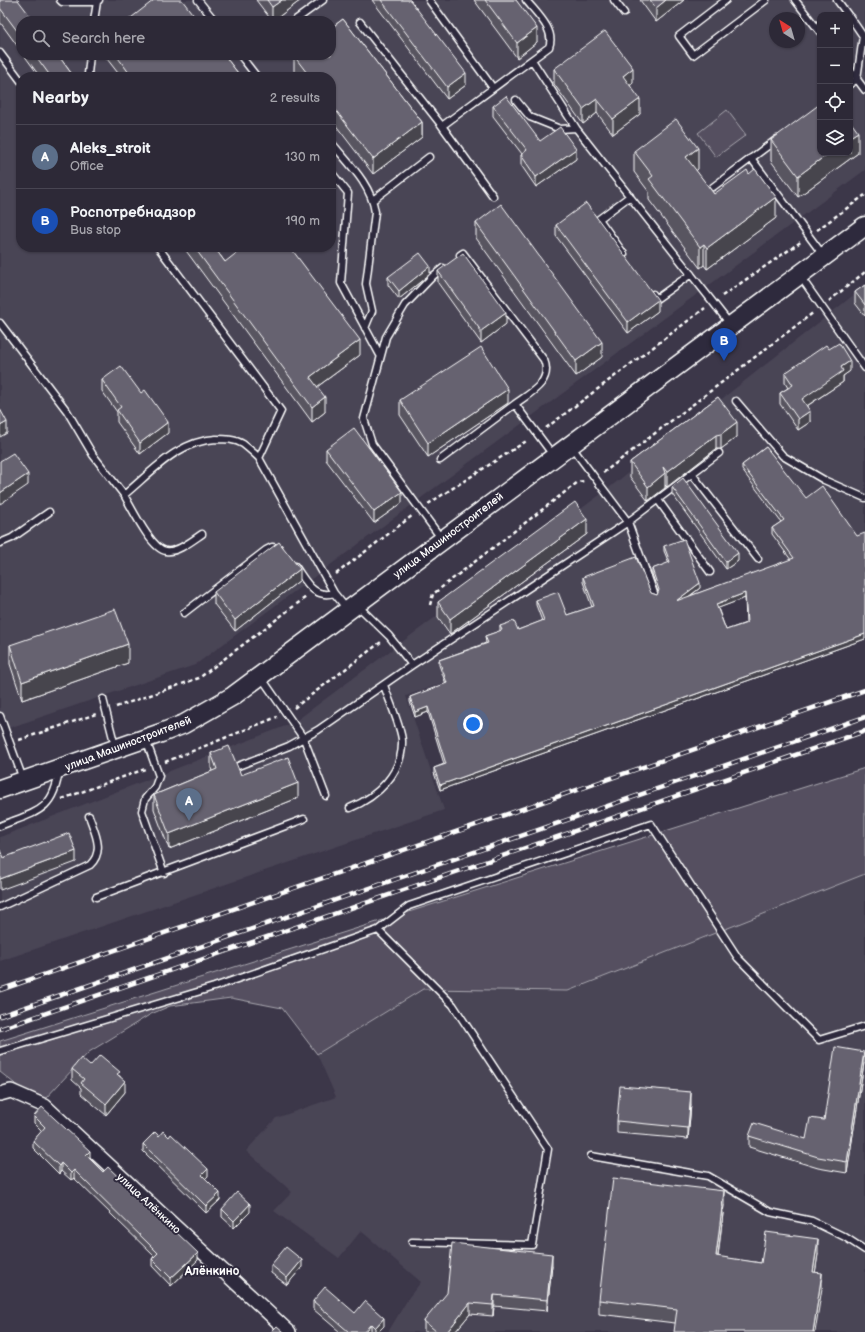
<!DOCTYPE html>
<html lang="en">
<head>
<meta charset="utf-8">
<style>
  :root { --surface:#2d2937; --page:#35313f; --text:#f1f3f6; --muted:#a7a6ad; --line:#484552; --accent:#ff9aa2 }
  body { margin:0; font-family:"Balsamiq Sans",sans-serif; background:var(--page); color:var(--text) }
  .controls { position:absolute; right:12px; top:12px; display:grid; overflow:hidden; border-radius:8px; box-shadow:0 1px 3px #0004 }
  .controls button { width:36px; height:36px; display:grid; place-items:center; padding:0; border:0; border-bottom:1px solid var(--line); background:var(--surface); color:var(--text); font:20px sans-serif }
  .compass { position:absolute; left:769px; top:12px; width:36px; height:36px; border-radius:50%; background:var(--surface); box-shadow:0 1px 3px #0004; rotate:323deg }
  .you { position:absolute; left:473px; top:724px; width:14px; height:14px; margin:-10px; border:3px solid #fff; border-radius:50%; background:#1a73e8; box-shadow:0 0 0 6px #1a73e833 }
  .badge { display:grid; place-items:center; width:26px; height:26px; border-radius:50%; background:var(--accent); color:#fff; font-size:13px; font-weight:700 }
  .pin { position:absolute; translate:-50% -33px; filter:drop-shadow(0 1px 2px #0008) }
  .pin::after { content:''; position:absolute; top:21px; width:14px; height:12px; background:inherit; clip-path:polygon(0 0,100% 0,50% 100%) }
  .list { margin:0; padding:0; list-style:none }
  h2 { display:flex; justify-content:space-between; align-items:center; height:52px; margin:0; padding:0 16px; font-size:17px }
  h2 small { font-size:13px; font-weight:400; color:var(--muted) }
  .list li { display:grid; grid-template-columns:26px 1fr auto; gap:12px; align-items:center; box-sizing:border-box; height:64px; padding:0 16px; border-top:1px solid var(--line) }
  .list b { display:block; font-size:15px; white-space:nowrap }
  .list p { margin:0; font-size:13px; white-space:nowrap; color:var(--muted) }
  .list em { font-size:13px; font-style:normal; color:var(--muted) }
  .icon { flex:none; width:22px; height:22px; fill:none; stroke:currentColor; stroke-width:2; stroke-linecap:round; stroke-linejoin:round }
  .map { position:relative; flex:none; width:865px; height:1332px; overflow:hidden }
  .search { position:absolute; background:var(--surface); box-shadow:0 1px 3px #0004; left:16px; top:16px; width:320px; height:44px; display:flex; align-items:center; gap:10px; box-sizing:border-box; padding:0 14px; border-radius:16px; color:var(--muted); font-size:15px }
  .panel { position:absolute; background:var(--surface); box-shadow:0 1px 3px #0004; left:16px; top:72px; width:320px; height:180px; border-radius:16px }
  .map>svg:first-child { display:block }
  .built { fill:#494455; fill-rule:evenodd }
  .green { fill:#555060; stroke:#aaa8b0 }
  .lines { fill:none; stroke-linecap:round; stroke-linejoin:round }
  .service-casing { stroke:#fff; stroke-width:9 }
  .minor-casing { stroke:#fff; stroke-width:16 }
  .secondary-casing { stroke:#fff; stroke-width:21 }
  .path { stroke:#fff; stroke-width:2.5; stroke-dasharray:4 3; stroke-linecap:butt }
  .service { stroke:#2f2a3d; stroke-width:6 }
  .minor { stroke:#2f2a3d; stroke-width:13 }
  .secondary { stroke:#2f2a3d; stroke-width:18 }
  .rail-casing { stroke:#fff; stroke-width:4.5 }
  .rail { stroke:#2f2a3d; stroke-width:3; stroke-dasharray:9; stroke-linecap:butt }
  .wall { fill:#585460; stroke:#fff; fill-rule:evenodd }
  .shaded-wall { fill:#47454e; stroke:#fff }
  .building { fill:#666270; stroke:#fff; fill-rule:evenodd }
  .labels { text-anchor:middle; stroke-width:4; stroke-linejoin:round; paint-order:stroke }
  .street-label { font-size:11px; fill:#fff; stroke:#2f2a3d }
  .neighbourhood-label { font-size:12px; font-weight:bold; fill:#fff; stroke:#2f2a3d }
</style>
</head>
<body>
<div class="map">
<svg width="865" height="1332" viewBox="0 0 865 1332">
  <rect width="100%" height="100%" fill="#3c3749"/>
  <filter id="ink" filterUnits="userSpaceOnUse"><feTurbulence type="fractalNoise" baseFrequency=".025" numOctaves="2"/><feDisplacementMap in="SourceGraphic" scale="8" xChannelSelector="R" yChannelSelector="G"/><feConvolveMatrix kernelMatrix="1 2 1 2 8 2 1 2 1" color-interpolation-filters="sRGB"/></filter>
  <g filter="url(#ink)">
    <!-- built -->
    <path class="built" d="M0 0H865V170L195 665 0 731ZM820 15H850V153H820ZM775 18H799V42H775ZM21 21H331V55H21ZM21 77H331V247H21Z
      M865 286V533L784 565 406 696 444 810 0 961V837L293 723 605 491Z
      M865 874V1332H388L409 1297 421 1282 361 1231 339 1258 274 1211 292 1192 246 1151 276 1118 336 1097 317 1054 423 989 568 991Z"/>
    <!-- green -->
    <path class="green" d="M727 110 746 135 716 157 698 133Z
      M865 768V874L568 991 423 989 317 1054 282 1008 231 998 170 1006 151 1014 89 1052 45 1099 24 1091 0 1072V1041Z"/>
    <g class="lines">
      <defs>
        <path id="service" d="M60 0 62 2H97
          M198 0 215 21
          M429 0 493 88
          M614 0 624 13
          M726 0 679 36 693 55 766 0
          M795 0 820 32
          M837 0 848 15
          M850 17 863 36 857 79 850 84
          M94 21 97 2 99 0
          M294 21 323 0
          M360 22 442 126 493 196
          M0 53 21 81
          M240 55 257 77
          M532 60 576 128 730 324
          M850 70 865 90
          M90 77 88 74 90 55
          M516 100 530 117 560 129 576 128
          M442 126 549 47C556 30 536 13 526 0
          M331 142C348 163 371 184 375 212L366 284 372 311 365 328
          M751 158 823 255
          M331 172 348 193 341 283 380 355
          M713 187 777 139
          M373 200 429 157
          M158 247 281 411 259 458
          M624 254 599 219 630 196
          M460 255 463 253 544 360C553 382 530 393 515 404
          M800 276 865 368
          M653 294 656 299 691 274
          M0 323 67 411 93 455 124 495
          M736 401 783 456 824 480 865 498
          M571 446 628 522 655 596
          M440 460 515 404 553 455
          M692 474 758 559
          M658 500 710 572
          M202 534C193 540 177 553 166 551 151 549 132 508 124 495 152 472 177 441 216 439 225 439 235 439 243 444 248 448 254 453 259 458L334 593 347 609
          M441 538 372 444 364 419 386 337 405 305 433 276 443 268
          M0 543 12 538 49 512
          M295 566C306 581 313 599 334 593
          M357 605 389 636 412 665
          M184 613 266 550 272 547 279 548
          M261 677 304 739 326 796
          M103 699 115 746
          M0 716 23 779
          M146 740 159 776 155 787 145 799 142 811 164 873
          M238 766 289 746 318 730 412 665 628 522 719 453
          M350 808C377 797 403 773 402 741 402 729 388 698 384 685
          M0 826C35 812 54 812 59 770
          M96 897 304 819
          M0 907 90 865C105 851 95 833 89 816
          M378 930 409 906 651 824 738 958 819 1040 865 1026
          M0 1051 214 987 378 930 453 1005 548 1149 532 1245 412 1242
          M591 1156 708 1176 770 1212 812 1221 845 1237 865 1250"/>
        <path id="minor" d="M0 1094 11 1091 45 1106 289 1332"/>
        <path id="secondary" d="M0 789 161 733 184 724 233 696 865 226"/>
      </defs>
      <!-- service casing -->
      <use href="#service" class="service-casing"/>
      <!-- minor casing -->
      <use href="#minor" class="minor-casing"/>
      <!-- secondary casing -->
      <use href="#secondary" class="secondary-casing"/>
      <!-- path -->
      <path class="path" d="M817 230 865 195
        M722 296 802 241
        M829 301 865 272
        M546 428 705 308
        M603 473 814 312
        M428 504 528 440
        M336 574 413 515
        M430 605 433 594 578 482 584 481
        M116 707 199 678 306 597
        M294 708 381 642
        M19 740 96 714
        M165 762 277 717
        M62 799 145 769"/>
      <!-- service -->
      <use href="#service" class="service"/>
      <!-- minor -->
      <use href="#minor" class="minor"/>
      <!-- secondary -->
      <use href="#secondary" class="secondary"/>
      <defs>
        <path id="rail" d="M0 990 865 690
          M0 1016 865 717
          M0 1029 865 731"/>
      </defs>
      <!-- rail casing -->
      <use href="#rail" class="rail-casing"/>
      <!-- rail -->
      <use href="#rail" class="rail"/>
    </g>
    <!-- wall -->
    <path class="wall" d="M0 0 21 21V51L0 22Z
      M256 0H301L273 21H272Z
      M372 0H410L466 85 447 99Z
      M474 0H516L537 42 517 58Z
      M640 0H684L656 22Z
      M343 19 422 122V137L373 174 331 119V77H299L294 71V56L296 55H331V28Z
      M24 55H58L74 77H40Z
      M104 55H224L241 77H121Z
      M554 69 633 83 630 85 640 114 613 134 597 113 583 124 554 84Z
      M493 106 540 141 576 159 536 187 521 165V155L522 154 493 116Z
      M771 140 858 153 798 197 771 161Z
      M634 151 698 169 696 171 714 194 776 218 707 269 704 265 700 268 649 200V192L634 172Z
      M476 223 602 357 576 376 476 238Z
      M556 225 658 311 628 333 556 236Z
      M184 247H214L225 262 360 355 317 387 325 412 312 422 184 248Z
      M438 271 506 324 481 343 438 283Z
      M430 274 399 299 388 285V277Z
      M865 285V316L855 303V292Z
      M829 349 850 371 843 376V382L807 406 810 422 798 430 780 404V393L788 388 785 383V373Z
      M102 380 168 433 140 454 117 422V412L102 391Z
      M718 397 737 437 721 449H716L667 487 665 485V488L648 501 630 477V462Z
      M400 400 508 403 428 457 400 415Z
      M766 447 865 639 440 790 434 773V768L444 764 428 712 415 717 410 702V697L446 684 439 665V660L486 643 485 636 500 631V626L518 630 542 621 536 605V600L567 615 592 607 583 582V577L651 593 657 595 658 592 652 574V569L669 563 664 551V546L700 588 690 596 791 560 772 534V528L781 522 742 470V465ZM745 598 746 623 726 630 718 608Z
      M326 449 402 503 374 523 326 460Z
      M672 487 738 561 726 569 672 494Z
      M587 534 450 634 438 617V602Z
      M300 580 235 631 214 604V592Z
      M10 645 128 663 22 700 10 664Z
      M211 753 241 775 298 798 169 849 154 809V795L212 771 211 768Z
      M864 1063 847 1173 818 1168 749 1147V1136L806 1139 824 1120Z
      M90 1066 120 1076 125 1092 106 1115 81 1094V1088L72 1080V1069Z
      M691 1104 688 1139 617 1133V1121Z
      M34 1116 90 1158 198 1260 171 1286 152 1266V1259L154 1256 74 1178 71 1180 61 1171 59 1174 33 1148V1141L42 1131 34 1123Z
      M159 1136 208 1176 205 1179 220 1200 206 1213 143 1151V1144Z
      M724 1205 718 1257 761 1263 818 1254 815 1273 822 1288 675 1323 599 1314V1300Z
      M222 1209 250 1212 234 1228 222 1217Z
      M271 1265 302 1267 287 1285 271 1273Z
      M552 1265 547 1311 494 1306 493 1316 470 1314 455 1332H424V1321Z
      M313 1301 355 1313 384 1326 378 1332H340L313 1309Z"/>
    <!-- shaded-wall -->
    <path class="shaded-wall" d="M282 0H301L273 21H272V7Z
      M666 0H684L656 22V8Z
      M537 28V42L517 58V43Z
      M633 68V83L623 91V76Z
      M466 73V85L447 99V87Z
      M597 99V113L583 124V109Z
      M640 99V114L613 134V119Z
      M422 122V137L373 174V159Z
      M858 132V153L798 197V176L829 153H850V137Z
      M698 148V169L686 179V157Z
      M576 149V159L536 187V177Z
      M776 197V218L707 269V248Z
      M704 244V265L700 268V247Z
      M430 266V274L399 299V291Z
      M658 300V311L628 333V322Z
      M506 313V324L481 343V331Z
      M360 340V355L310 392V377Z
      M602 342V357L576 376V361Z
      M850 361V371L843 376V382L802 409V399L841 367Z
      M508 389V403L428 457V443Z
      M325 397V412L312 422V407Z
      M810 411V422L798 430V419Z
      M7 422V433L0 437V426Z
      M168 422V433L140 454V443Z
      M737 422V437L721 449V434Z
      M716 435V449L667 487V472Z
      M665 473V488L648 501V487Z
      M28 474V485L0 504V493Z
      M402 492V503L374 523V512Z
      M587 519V534L450 634V619Z
      M738 553V561L726 569V562Z
      M300 569V580L235 631V620Z
      M700 583V588L676 606V601Z
      M745 593V598L716 609V604Z
      M865 634V639L440 790V785Z
      M128 644V663L22 700V682Z
      M428 707V712L415 717V712Z
      M298 783V798L169 849V834Z
      M76 851V862L0 890V879Z
      M864 1052V1063L847 1173V1162Z
      M125 1081V1092L106 1115V1104Z
      M691 1092V1104L688 1139V1128Z
      M90 1151V1158L86 1155Z
      M61 1163V1171L59 1174V1166Z
      M208 1169V1176L202 1182V1175Z
      M74 1170V1178L71 1180V1173Z
      M724 1191V1205L716 1271V1256Z
      M220 1193V1200L206 1213V1206Z
      M250 1204V1212L234 1228V1221Z
      M818 1239V1254L813 1287V1272Z
      M198 1253V1260L171 1286V1278Z
      M552 1254V1265L547 1311V1300Z
      M302 1260V1267L287 1285V1278Z
      M822 1273V1288L815 1332H813Z
      M494 1295V1306L493 1316V1305Z
      M470 1303V1314L455 1332H447Z
      M384 1318V1326L378 1332H375V1328Z
      M371 1324V1332H364Z"/>
    <!-- building -->
    <path class="building" d="M0 0H18L34 21H21V36L0 8Z
      M154 0H182L198 21H127Z
      M267 0H282L272 7Z
      M381 0H410L466 73 447 87Z
      M485 0H516L537 28 517 43Z
      M650 0H666L656 8Z
      M343 19 422 122 373 159 331 104V77H310L294 56 296 55H331V28Z
      M605 31 633 68 623 76 640 99 613 119 597 99 583 109 554 69Z
      M35 55H58L74 77H51Z
      M116 55H224L241 77H132Z
      M506 96 540 141 560 127 576 149 536 177 521 155 527 150 493 106Z
      M820 104V153H829L798 176 771 140Z
      M676 119 698 148 686 157 714 194 747 170 749 174 755 169 776 197 707 248 704 244 700 247 649 179 653 176 634 151Z
      M850 121 858 132 850 137Z
      M586 203 658 300 628 322 556 225Z
      M501 204 602 342 576 361 476 223Z
      M194 247H214L225 262 244 247H290L360 340 310 377 325 397 312 407Z
      M420 253 430 266 399 291 388 277Z
      M463 253 506 313 481 331 438 271Z
      M865 285V305L855 292Z
      M839 343 850 361 841 367 843 371 802 399 810 411 798 419 780 393 793 385 785 373 826 345 829 349Z
      M481 347 508 389 428 443 400 400Z
      M121 366 141 393 145 390 168 422 140 443 117 410 121 407 102 380Z
      M718 397 737 422 721 434 716 435 667 472 663 467 665 473 648 487 630 462Z
      M0 409 7 422 0 426Z
      M354 428 402 492 374 512 326 449Z
      M766 447 806 498 822 486 857 536 865 533V634L440 785 434 768 446 764 428 707 415 712 410 697 447 683 439 660 488 643 485 636 502 630 500 626 514 621 518 630 544 620 536 600 558 592 567 615 594 606 583 577 636 557 651 593 657 595 659 590 652 569 670 562 664 546 684 539 700 583 676 601 794 558 772 528 784 520 742 465ZM745 593 747 623 726 630 716 604Z
      M13 453 28 474 0 493V461Z
      M683 478 738 553 726 562 672 487Z
      M575 502 587 519 450 619 438 602Z
      M279 542 300 569 235 620 214 592Z
      M115 609 128 644 22 682 10 645Z
      M229 746 241 775 288 757 298 783 169 834 154 795 217 769 211 753Z
      M69 833 76 851 0 879V850L3 858Z
      M835 1047 864 1052 847 1162 818 1157 749 1136 754 1123 806 1139 810 1118 824 1120Z
      M100 1055 120 1072 117 1074 125 1081 106 1104 81 1083 84 1079 72 1069 81 1058 90 1066Z
      M620 1086 691 1092 688 1128 617 1121Z
      M42 1107 90 1151 86 1155 103 1172 108 1167 198 1253 171 1278 152 1259 158 1253 74 1170 71 1173 61 1163 59 1166 33 1141 45 1127 34 1116Z
      M163 1131 169 1137 171 1134 208 1169 202 1175 220 1193 206 1206 143 1144 155 1132 159 1136Z
      M613 1178 724 1191 716 1256 761 1263 766 1232 818 1239 813 1272 822 1273 813 1332H674L677 1309 599 1300Z
      M237 1192 250 1204 234 1221 222 1209Z
      M452 1243 552 1254 547 1300 494 1295 493 1305 470 1303 447 1332H437L424 1321 447 1293Z
      M286 1247 302 1260 287 1278 271 1265Z
      M325 1287 355 1313 365 1301 384 1318 375 1328 371 1324 364 1332H349L313 1301Z
      M277 1326 284 1332H271Z"/>
  </g>
  <g class="labels">
    <!-- street labels -->
    <g class="street-label">
      <text transform="translate(448 535) rotate(-37)" y="4">улица Машиностроителей</text>
      <text transform="translate(128 743) rotate(-21)" y="4">улица Машиностроителей</text>
      <text transform="translate(149 1203) rotate(43)" y="4">улица Алёнкино</text>
    </g>
    <!-- neighbourhood labels -->
    <g class="neighbourhood-label">
      <text x="212" y="1275">Алёнкино</text>
    </g>
  </g>
</svg>
<div class="controls">
<button>+</button>
<button>−</button>
<button><svg class="icon" aria-label="locate" viewBox="0 0 24 24"><circle cx="12" cy="12" r="6"/><path d="M12 2v4M12 18v4M2 12h4M18 12h4"/></svg></button>
<button><svg class="icon" aria-label="layers" viewBox="0 0 24 24"><path d="M12 4l9 5-9 5-9-5zM3 14l9 5 9-5"/></svg></button>
</div>
<svg class="compass" viewBox="-18 -18 36 36"><path d="M0-13l5 13h-10z" fill="#e53935"/><path d="M0 13l5-13h-10z" fill="#a7a6ad"/></svg>
<div class="you"></div>
<div class="pin badge" style="left:189px;top:821px;background:#5c6f8a">A</div>
<div class="pin badge" style="left:724px;top:361px;background:#1a4fb4">B</div>
<div class="search"><svg class="icon" aria-label="search" viewBox="0 0 24 24"><circle cx="10" cy="10" r="6"/><path d="M15 15l6 6"/></svg>Search here</div>
<section class="panel">
<h2>Nearby<small>2 results</small></h2>
<ul class="list">
<li><span class="badge" style="background:#5c6f8a">A</span><div><b>Aleks_stroit</b><p>Office</p></div><em>130 m</em></li>
<li><span class="badge" style="background:#1a4fb4">B</span><div><b>Роспотребнадзор</b><p>Bus stop</p></div><em>190 m</em></li>
</ul>
</section>
</div>
</body>
</html>
